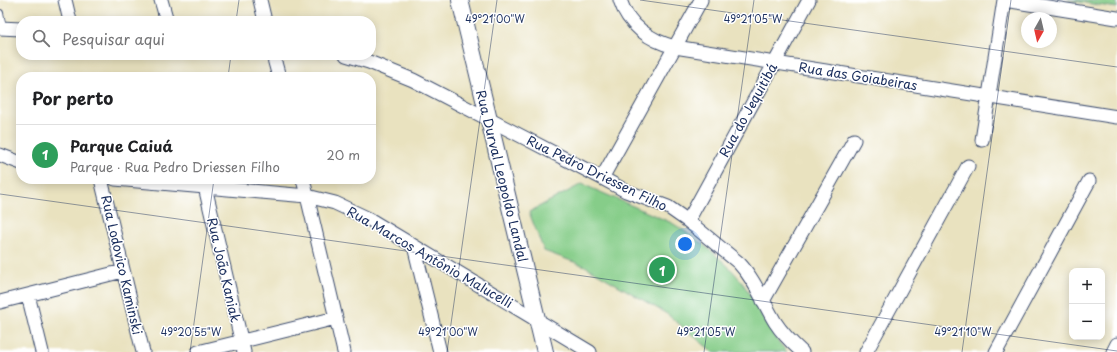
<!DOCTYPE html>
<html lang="pt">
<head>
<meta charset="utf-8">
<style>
  :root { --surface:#fff; --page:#f6f6f6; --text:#202124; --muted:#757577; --line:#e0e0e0; --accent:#d93025 }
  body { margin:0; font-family:"Playpen Sans",sans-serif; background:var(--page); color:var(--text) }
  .controls { position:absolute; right:12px; bottom:12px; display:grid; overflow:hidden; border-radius:8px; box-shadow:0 2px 10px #0003 }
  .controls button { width:36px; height:36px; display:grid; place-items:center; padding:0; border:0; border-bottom:1px solid var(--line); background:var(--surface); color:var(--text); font:20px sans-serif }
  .compass { position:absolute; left:1021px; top:12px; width:36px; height:36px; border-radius:50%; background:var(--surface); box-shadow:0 2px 10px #0003; rotate:188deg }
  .you { position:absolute; left:685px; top:244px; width:14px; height:14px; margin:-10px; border:3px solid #fff; border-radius:50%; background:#1a73e8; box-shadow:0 0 0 6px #1a73e833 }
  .badge { display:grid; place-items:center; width:26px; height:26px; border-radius:50%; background:var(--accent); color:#fff; font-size:13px; font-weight:700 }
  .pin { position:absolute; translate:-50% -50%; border:2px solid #fff; box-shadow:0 1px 4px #0006 }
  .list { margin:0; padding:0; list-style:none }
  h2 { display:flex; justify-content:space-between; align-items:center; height:52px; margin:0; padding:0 16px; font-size:17px }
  h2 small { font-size:13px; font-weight:400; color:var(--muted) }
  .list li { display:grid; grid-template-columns:26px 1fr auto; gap:12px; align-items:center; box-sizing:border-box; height:60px; padding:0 16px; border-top:1px solid var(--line) }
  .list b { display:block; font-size:15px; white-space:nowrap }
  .list p { margin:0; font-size:13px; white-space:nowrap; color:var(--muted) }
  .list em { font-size:13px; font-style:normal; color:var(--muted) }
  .icon { flex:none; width:22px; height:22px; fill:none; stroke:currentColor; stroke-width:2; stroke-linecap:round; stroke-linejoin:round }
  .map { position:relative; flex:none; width:1117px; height:352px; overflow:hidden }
  .search { position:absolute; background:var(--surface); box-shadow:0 2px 10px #0003; left:16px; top:16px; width:360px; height:44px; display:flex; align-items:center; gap:10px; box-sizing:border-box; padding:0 14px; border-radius:16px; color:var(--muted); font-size:15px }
  .panel { position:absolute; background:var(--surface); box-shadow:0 2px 10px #0003; left:16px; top:72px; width:360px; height:112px; border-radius:16px }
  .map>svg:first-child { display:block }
  .green { fill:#86cd89; stroke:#507e74 }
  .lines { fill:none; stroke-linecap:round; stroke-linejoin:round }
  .service-casing { stroke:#3a4a6d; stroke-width:8 }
  .minor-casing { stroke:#3a4a6d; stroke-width:15 }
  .tertiary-casing { stroke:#3a4a6d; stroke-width:18 }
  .service { stroke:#fff; stroke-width:6 }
  .minor { stroke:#fff; stroke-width:13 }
  .tertiary { stroke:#fff; stroke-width:16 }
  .ticks { fill:none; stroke:#1b2f5e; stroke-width:1; stroke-opacity:0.45 }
  .labels { text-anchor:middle; stroke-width:3; stroke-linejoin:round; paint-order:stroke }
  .street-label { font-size:13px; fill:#1b2f5e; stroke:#fff }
  .ticks-label { font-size:10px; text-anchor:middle; fill:#1b2f5e; stroke:#fff; stroke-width:3; stroke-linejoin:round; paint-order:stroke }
</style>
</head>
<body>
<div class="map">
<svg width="1117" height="352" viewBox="0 0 1117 352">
  <rect width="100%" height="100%" fill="#fff"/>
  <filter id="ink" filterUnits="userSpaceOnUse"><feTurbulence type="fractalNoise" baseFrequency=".025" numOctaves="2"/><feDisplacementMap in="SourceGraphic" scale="8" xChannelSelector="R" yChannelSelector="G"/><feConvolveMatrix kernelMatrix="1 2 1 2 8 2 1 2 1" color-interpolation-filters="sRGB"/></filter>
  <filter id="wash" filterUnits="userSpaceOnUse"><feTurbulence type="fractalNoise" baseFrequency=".012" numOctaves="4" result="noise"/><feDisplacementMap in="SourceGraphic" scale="16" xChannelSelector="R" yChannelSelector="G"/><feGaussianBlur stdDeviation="0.9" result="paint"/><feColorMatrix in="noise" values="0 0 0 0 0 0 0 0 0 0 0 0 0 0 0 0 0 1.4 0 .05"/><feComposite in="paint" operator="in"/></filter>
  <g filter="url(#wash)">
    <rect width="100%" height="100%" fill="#e9e2bf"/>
    <!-- green -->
    <path class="green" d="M1068 0H1117V8Z
      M582 184 672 223C694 236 730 264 744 285 759 308 768 331 787 352H713L667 314 585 266 544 251 529 212Z"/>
  </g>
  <g filter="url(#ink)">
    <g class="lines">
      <defs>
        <path id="service" d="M0 13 3 28"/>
        <path id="minor" d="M65 0 70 21
          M161 0 167 21
          M260 0 265 21
          M620 0C628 25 650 41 675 47L1117 117
          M1004 0 1117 18
          M0 28 21 29
          M273 55 279 77
          M346 55 369 62 413 80 602 178 626 191 668 207 688 221 739 263C755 280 763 302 775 322 782 333 792 343 802 352
          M982 140 1004 0
          M0 155 21 163
          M602 178 701 0
          M101 179 143 352
          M115 179 307 196 335 203 369 219 590 352
          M303 179 344 352
          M205 187 244 352
          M688 221 809 0
          M414 246 440 352
          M28 295 42 352
          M763 301 854 140
          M0 302 123 271
          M198 352 336 318
          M866 352 968 166
          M996 352 1089 181
          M1113 352 1117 344"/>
        <path id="tertiary" d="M460 0 545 352"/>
      </defs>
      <!-- service casing -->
      <use href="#service" class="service-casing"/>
      <!-- minor casing -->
      <use href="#minor" class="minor-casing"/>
      <!-- tertiary casing -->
      <use href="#tertiary" class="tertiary-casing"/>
      <!-- service -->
      <use href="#service" class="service"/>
      <!-- minor -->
      <use href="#minor" class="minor"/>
      <!-- tertiary -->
      <use href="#tertiary" class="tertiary"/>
    </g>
  </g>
  <!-- ticks -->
  <path class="ticks" d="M640 0 1117 67M236 21 239 0M228 77 231 55M0 194 1117 351M190 352 214 179M447 352 497 0M704 352 754 0M962 352 1011 0"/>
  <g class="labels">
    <!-- street labels -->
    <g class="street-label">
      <text transform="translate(858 76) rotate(9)" y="5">Rua das Goiabeiras</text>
      <text transform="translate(748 110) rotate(-61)" y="5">Rua do Jequitibá</text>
      <text transform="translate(597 173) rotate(26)" y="5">Rua Pedro Driessen Filho</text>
      <text transform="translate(502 176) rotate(76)" y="5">Rua Durval Leopoldo Landal</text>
      <text transform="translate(430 257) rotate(30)" y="5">Rua Marcos Antônio Malucelli</text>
      <text transform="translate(122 265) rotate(77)" y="5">Rua Lodovico Kaminski</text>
      <text transform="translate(224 270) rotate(77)" y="5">Rua João Kaniak</text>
    </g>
  </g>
  <g class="ticks-label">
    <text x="495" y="23">49°21'00"W</text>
    <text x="753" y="23">49°21'05"W</text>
    <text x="191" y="336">49°20'55"W</text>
    <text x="448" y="336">49°21'00"W</text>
    <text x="706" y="336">49°21'05"W</text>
    <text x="963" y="336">49°21'10"W</text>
  </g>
</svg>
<div class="controls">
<button>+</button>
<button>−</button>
</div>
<svg class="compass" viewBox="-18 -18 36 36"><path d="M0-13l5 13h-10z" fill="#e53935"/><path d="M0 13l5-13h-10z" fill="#757577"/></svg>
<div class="you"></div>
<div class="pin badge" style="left:662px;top:270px;background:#2e9e5b">1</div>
<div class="search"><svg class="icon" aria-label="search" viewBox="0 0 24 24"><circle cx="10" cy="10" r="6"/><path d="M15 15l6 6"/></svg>Pesquisar aqui</div>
<section class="panel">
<h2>Por perto<small></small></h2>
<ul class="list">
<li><span class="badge" style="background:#2e9e5b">1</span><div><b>Parque Caiuá</b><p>Parque · Rua Pedro Driessen Filho</p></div><em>20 m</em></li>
</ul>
</section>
</div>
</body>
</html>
